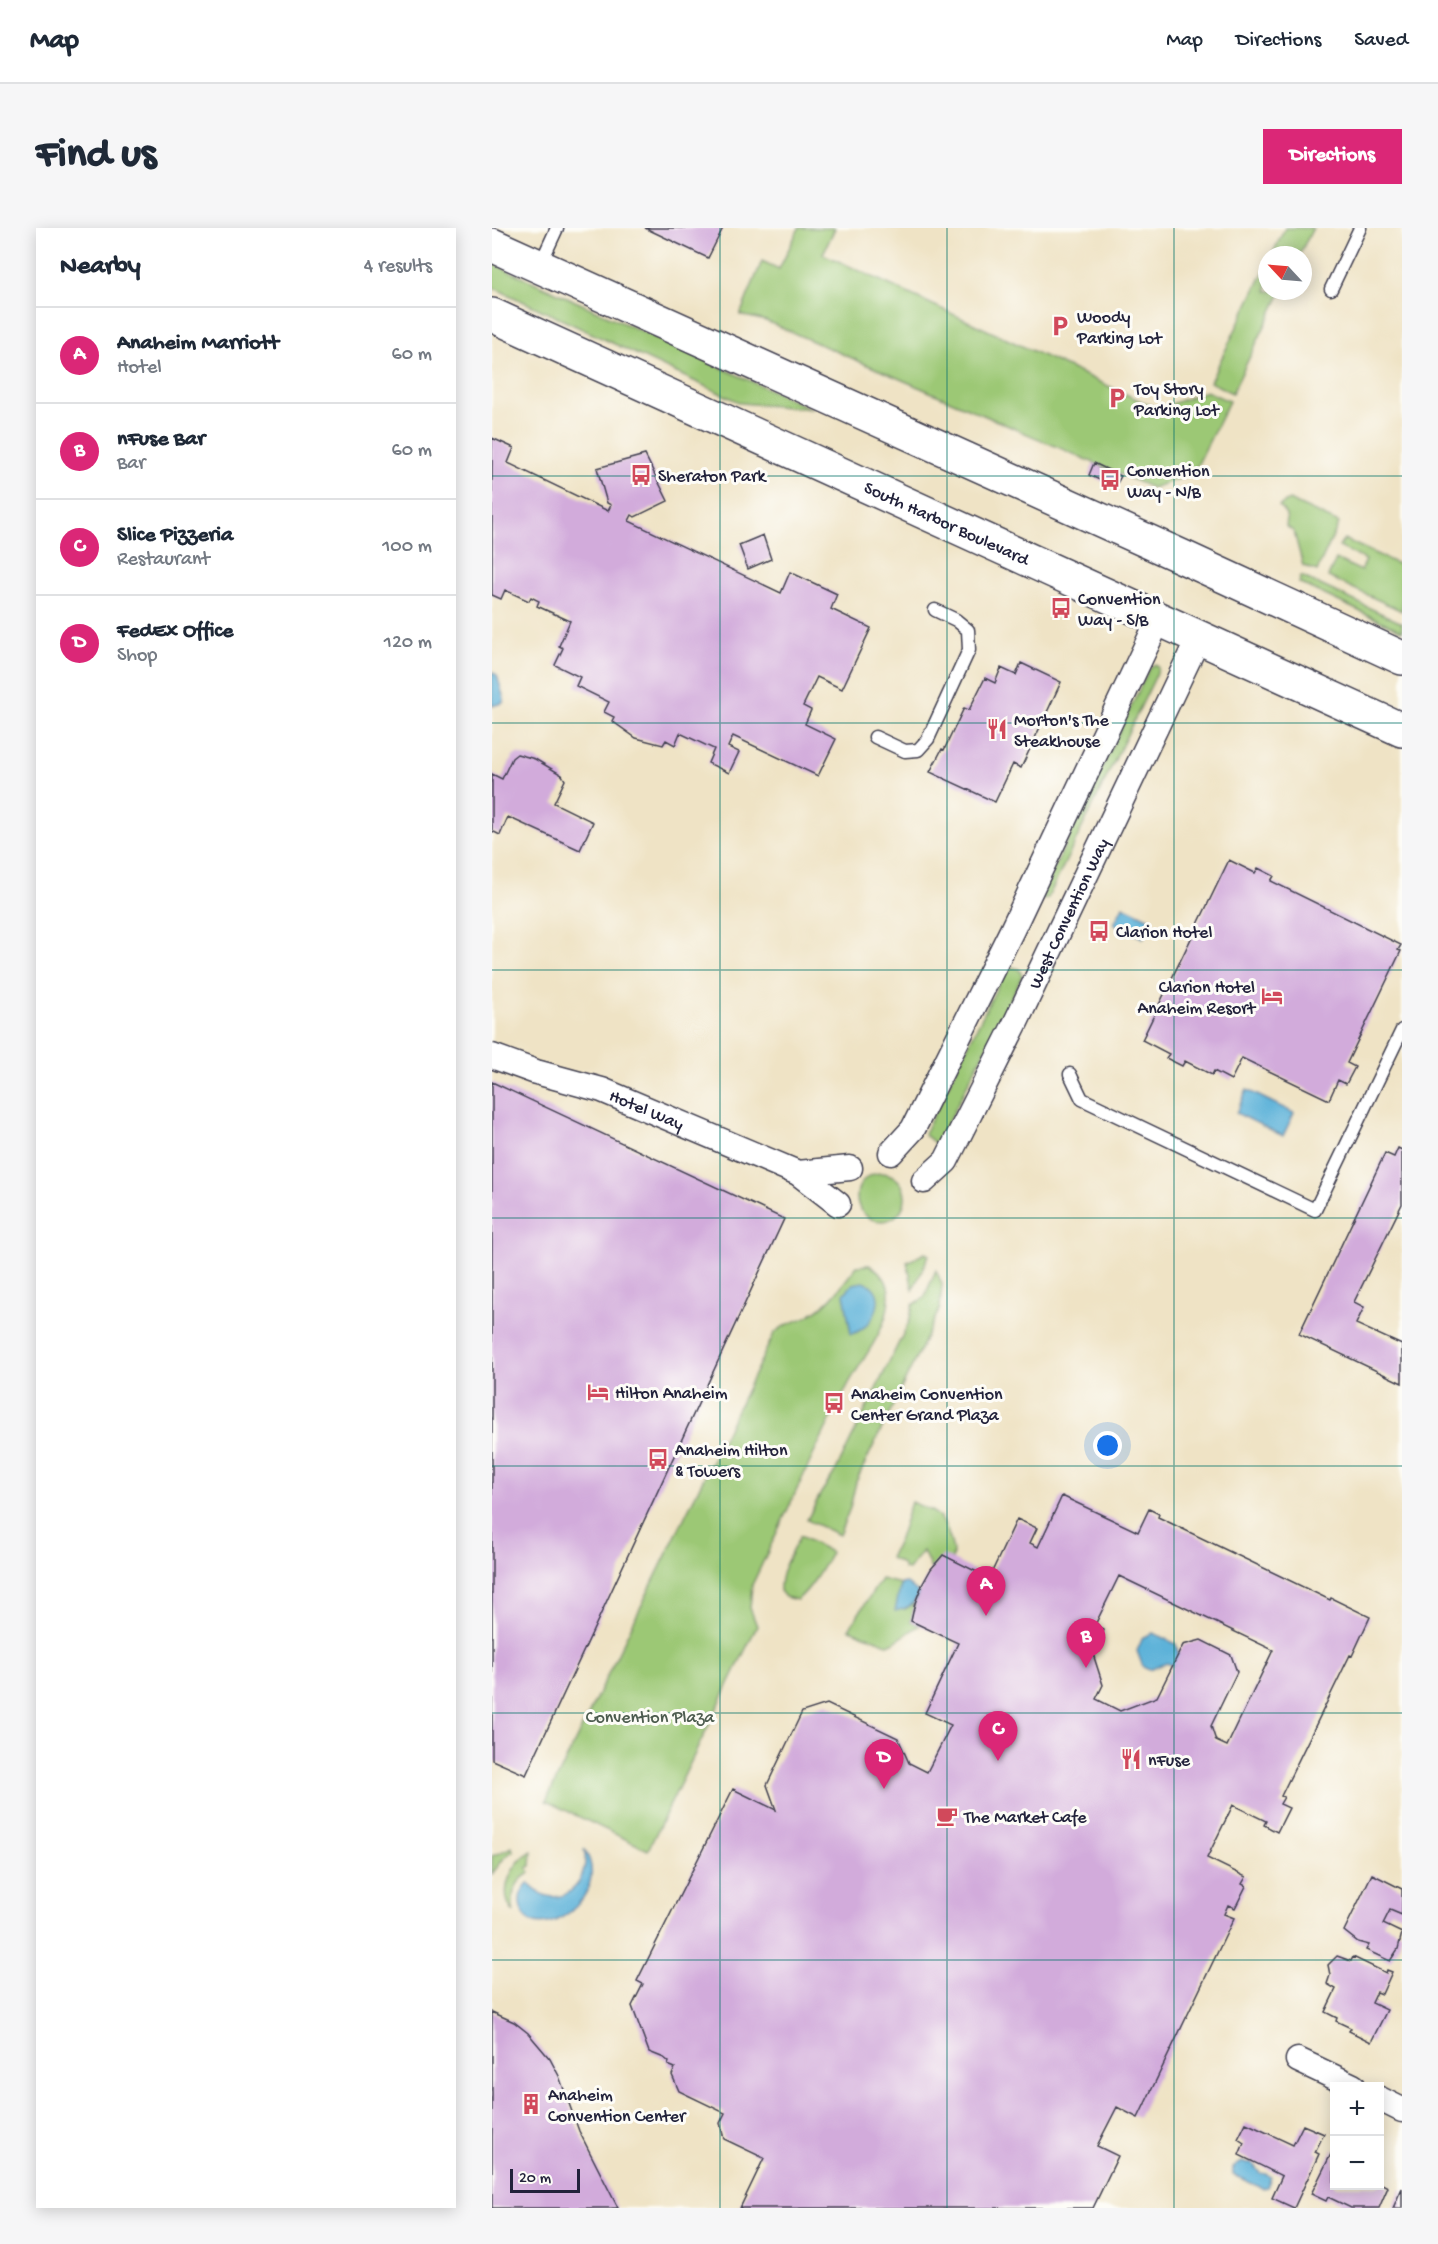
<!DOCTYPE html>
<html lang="en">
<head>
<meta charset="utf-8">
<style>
  :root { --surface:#fff; --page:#f6f6f7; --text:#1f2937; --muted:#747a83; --line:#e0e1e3; --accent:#db2777 }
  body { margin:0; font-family:"Gochi Hand",sans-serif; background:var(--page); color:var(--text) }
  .controls { position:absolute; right:18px; bottom:18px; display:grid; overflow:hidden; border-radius:0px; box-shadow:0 3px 15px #0003 }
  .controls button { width:54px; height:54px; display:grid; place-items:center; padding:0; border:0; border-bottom:2px solid var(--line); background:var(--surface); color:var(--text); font:30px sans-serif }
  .compass { position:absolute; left:766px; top:18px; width:54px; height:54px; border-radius:50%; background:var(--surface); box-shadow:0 3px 15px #0003; rotate:296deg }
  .scale { position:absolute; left:18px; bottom:15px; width:70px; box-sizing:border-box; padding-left:6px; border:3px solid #22223b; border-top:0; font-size:16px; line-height:21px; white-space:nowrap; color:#22223b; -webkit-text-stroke:4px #fdfcf7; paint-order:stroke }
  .you { position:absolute; left:616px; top:1218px; width:21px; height:21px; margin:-15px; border:4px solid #fff; border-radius:50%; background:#1a73e8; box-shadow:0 0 0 9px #1a73e833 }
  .badge { display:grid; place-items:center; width:39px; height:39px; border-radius:50%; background:var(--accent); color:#fff; font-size:20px; font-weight:700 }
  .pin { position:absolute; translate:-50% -50px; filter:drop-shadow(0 2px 3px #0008) }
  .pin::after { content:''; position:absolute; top:32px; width:21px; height:18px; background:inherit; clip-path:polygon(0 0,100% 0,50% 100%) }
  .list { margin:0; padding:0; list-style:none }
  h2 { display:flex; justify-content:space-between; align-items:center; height:78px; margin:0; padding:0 24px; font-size:26px }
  h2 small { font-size:20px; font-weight:400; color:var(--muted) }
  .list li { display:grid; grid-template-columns:39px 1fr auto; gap:18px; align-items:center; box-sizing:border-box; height:96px; padding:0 24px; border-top:2px solid var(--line) }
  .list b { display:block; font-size:22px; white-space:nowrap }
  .list p { margin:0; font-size:20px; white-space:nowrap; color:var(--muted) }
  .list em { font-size:20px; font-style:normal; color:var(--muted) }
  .map { position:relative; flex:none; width:910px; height:1980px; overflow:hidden; border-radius:0px }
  header { display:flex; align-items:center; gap:36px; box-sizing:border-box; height:84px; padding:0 30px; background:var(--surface); border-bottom:2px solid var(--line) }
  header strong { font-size:28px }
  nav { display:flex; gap:33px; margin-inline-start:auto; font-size:21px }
  .intro { display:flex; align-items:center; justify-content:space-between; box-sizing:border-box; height:144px; padding:0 36px }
  h1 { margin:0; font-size:42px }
  .button { padding:15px 27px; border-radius:0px; background:var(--accent); color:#fff; font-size:21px; font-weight:700 }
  main { display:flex; gap:36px; padding:0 36px }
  aside { flex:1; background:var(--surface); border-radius:0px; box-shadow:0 3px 15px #0003 }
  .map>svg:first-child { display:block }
  .green { fill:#9cc875; stroke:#5f7558; stroke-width:1.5 }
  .water { fill:#5db2d9; stroke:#406a8a; stroke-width:1.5 }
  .building { fill:#d2abdb; fill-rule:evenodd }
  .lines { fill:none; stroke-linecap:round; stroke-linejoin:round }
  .service-casing { stroke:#413f50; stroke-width:15 }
  .minor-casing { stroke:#413f50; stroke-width:27 }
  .primary-casing { stroke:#413f50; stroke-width:36 }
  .service { stroke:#fff; stroke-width:12 }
  .minor { stroke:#fff; stroke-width:24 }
  .primary { stroke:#fff; stroke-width:33 }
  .grid { fill:none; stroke:#0f766e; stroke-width:1.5; stroke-opacity:0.55 }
  .labels { text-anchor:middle; stroke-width:6; stroke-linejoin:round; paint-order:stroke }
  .poi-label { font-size:18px; fill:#22223b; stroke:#fdfcf7; text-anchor:start }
  .street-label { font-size:18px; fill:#22223b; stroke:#fdfcf7 }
  .park-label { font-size:18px; fill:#4d5c4f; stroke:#fdfcf7 }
</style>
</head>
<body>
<header>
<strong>Map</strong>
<nav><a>Map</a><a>Directions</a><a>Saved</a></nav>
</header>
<div class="intro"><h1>Find us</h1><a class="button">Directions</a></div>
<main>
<aside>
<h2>Nearby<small>4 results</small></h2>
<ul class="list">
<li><span class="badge">A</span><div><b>Anaheim Marriott</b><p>Hotel</p></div><em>60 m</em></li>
<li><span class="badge">B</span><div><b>nFuse Bar</b><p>Bar</p></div><em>60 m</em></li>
<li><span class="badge">C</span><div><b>Slice Pizzeria</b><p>Restaurant</p></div><em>100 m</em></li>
<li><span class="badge">D</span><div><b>FedEx Office</b><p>Shop</p></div><em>120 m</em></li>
</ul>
</aside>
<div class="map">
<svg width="910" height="1980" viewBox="0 0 910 1980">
  <rect width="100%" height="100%" fill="#fdfcf7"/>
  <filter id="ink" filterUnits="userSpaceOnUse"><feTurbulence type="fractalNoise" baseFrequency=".0167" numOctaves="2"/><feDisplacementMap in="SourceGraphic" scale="12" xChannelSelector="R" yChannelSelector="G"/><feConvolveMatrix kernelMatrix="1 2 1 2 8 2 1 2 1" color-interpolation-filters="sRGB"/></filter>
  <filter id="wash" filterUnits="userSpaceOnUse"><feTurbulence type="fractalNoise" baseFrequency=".008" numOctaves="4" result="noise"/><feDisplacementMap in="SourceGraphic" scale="24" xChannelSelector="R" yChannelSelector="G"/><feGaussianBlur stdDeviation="1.35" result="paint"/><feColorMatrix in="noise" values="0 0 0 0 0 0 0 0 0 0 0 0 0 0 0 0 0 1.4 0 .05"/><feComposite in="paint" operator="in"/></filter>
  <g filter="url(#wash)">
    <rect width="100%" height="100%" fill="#efe3c5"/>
    <!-- green -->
    <path class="green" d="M307 0H343L331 26 666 181 714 163 737 173 701 246 660 260 274 93 248 87 270 33 287 41Z
      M793 0H821L807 27H780Z
      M0 35 320 181 249 175 0 59Z
      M775 37V63H790L740 165 718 154Z
      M797 272 847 295 825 343 811 338 802 304 794 298C796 289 794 285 787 278Z
      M852 311 910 338V383L836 349 844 331 869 343 874 332 847 319Z
      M809 348 910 395V403L807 355Z
      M663 436 666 439 665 445 556 670 552 672 549 670 551 664 657 441Z
      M520 739 527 741 530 748 445 917 432 906 513 743Z
      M365 969a24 24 0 1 1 48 0a24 24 0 1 1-48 0Z
      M433 1025 437 1027 421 1062 415 1034Z
      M377 1037C389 1043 398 1054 397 1069 396 1103 370 1130 355 1159 321 1224 292 1291 260 1357L258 1380 265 1398 156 1622 54 1573 282 1106C291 1095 307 1094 319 1086 340 1074 350 1056 365 1038Z
      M444 1042 450 1056 448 1080 364 1254 358 1280 347 1307 315 1292 329 1265 343 1244 417 1094 421 1077 432 1070Z
      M419 1274C440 1283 451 1285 457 1308 460 1317 462 1322 460 1332L439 1341 431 1323 416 1342 412 1341 410 1336 398 1330 407 1311Z
      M308 1308 339 1324C330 1341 320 1359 305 1372L293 1369 288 1363C287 1343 299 1326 308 1308Z
      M389 1351 409 1356 407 1360 413 1381 423 1375 419 1393 428 1397 401 1415 395 1416 357 1401Z
      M20 1619 21 1623 13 1629 0 1646V1628Z
      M40 1623 39 1638 35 1640 38 1645C22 1653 18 1669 22 1685 5 1665 19 1635 40 1623Z"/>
    <!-- water -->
    <path class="water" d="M0 444 5 447 12 471 11 475 0 478Z
      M631 678 660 692 651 710 622 696Z
      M755 862 802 885 791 908 744 885Z
      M371 1054C400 1062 382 1101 359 1106L352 1066 361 1056Z
      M415 1355 427 1365C422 1377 416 1380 403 1383L409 1356Z
      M661 1405 684 1416 686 1425 718 1440 694 1445 675 1435 657 1442 651 1439 645 1423 651 1409Z
      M92 1621C124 1669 41 1723 29 1680 26 1670 29 1662 36 1655 65 1688 100 1656 92 1621Z
      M750 1934 760 1935 768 1945 775 1946 779 1949 775 1959 770 1960 741 1947V1940Z"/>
    <g id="blocks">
      <!-- building -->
      <path class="building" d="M153 0H231L216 30Z
        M0 210 22 220 16 235 116 283 119 277 115 275 105 240 153 227 176 273 143 289 140 287 137 293 289 365 298 344 345 366 339 381 379 400 350 461 325 449 311 478 319 482 313 496 344 511 326 548 241 508 236 519 247 524 237 545 216 535 222 521 188 505 183 517 174 512 171 517 144 510 120 493 122 489 112 484 117 474 84 458 88 449 63 437 71 420 67 418 78 393 45 378 47 373 39 369 37 373 13 362 9 371 0 367Z
        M602 235 629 248 623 259 597 247Z
        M271 307 279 331 256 341 247 317Z
        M529 435 569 454 529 540 521 536 503 574 438 544 450 521 452 522 472 480 477 482 493 450 503 455 509 440 524 447Z
        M25 526 43 531 70 547 73 552 62 575 101 594 88 622 16 589 8 607 0 603V546L10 551 20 530Z
        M737 632 763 645 766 640 782 648 779 653 909 717 906 722 909 723 855 835 863 839 854 856 846 852 837 872 750 830 739 852 722 843 720 847 693 833 690 838 674 830 677 826 650 812Z
        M0 854 292 991 34 1547 0 1532Z
        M906 920 910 922V976L862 1074 872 1079 864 1096 910 1117V1155L807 1106 893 925 902 929Z
        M570 1268 646 1304 657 1281 667 1286 666 1289 838 1372 839 1370 878 1389 860 1428 858 1427 789 1568 792 1569 788 1576 797 1580 785 1604 772 1597 774 1593 741 1577 715 1630 754 1649 750 1656 754 1658 743 1680 736 1677 732 1686 742 1690 646 1890 625 1879 605 1918 626 1928 601 1980H248L272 1930 232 1911 228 1895 233 1885 187 1863 180 1847 183 1840 176 1837 177 1834 172 1830 157 1824 140 1778 151 1756 145 1753 241 1561 284 1582 275 1557 310 1484 335 1476 406 1510 417 1535 435 1544 459 1497 433 1485 466 1415 419 1393 423 1375 430 1357 439 1341 451 1327 497 1350 525 1291 545 1300 538 1315 546 1319ZM627 1348 781 1422 735 1518 724 1513 719 1498 745 1444 739 1427 709 1412 691 1417 665 1469 628 1483 604 1471 611 1457 601 1426 612 1402 603 1397Z
        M880 1646 910 1661V1687L898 1682 891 1696 910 1705 906 1721 898 1733 874 1722 877 1717 866 1714 852 1703Z
        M845 1728 859 1733 861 1729 894 1745 895 1742 900 1744 890 1766 885 1764 880 1775 895 1782 879 1814 857 1803 859 1800 844 1793 845 1790 833 1784 844 1761 835 1756 838 1747 836 1737Z
        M0 1784 22 1794 36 1805 58 1831 67 1848 87 1903 126 1980H0Z
        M754 1895 801 1917 811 1897 832 1906 823 1924 827 1926 802 1980 780 1970 790 1948 747 1927 752 1915 746 1911Z
        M842 1920V1958H888V1955L896 1959 887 1980H859L836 1969 834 1973 819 1966Z
        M910 1960V1980H901Z"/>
    </g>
  </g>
  <g filter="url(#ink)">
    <use href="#blocks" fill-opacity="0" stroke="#413f50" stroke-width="1.5"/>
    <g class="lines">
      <defs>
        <path id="service" d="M48 37 65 0
          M839 61 868 0
          M383 509 413 523 426 522 436 511 477 422 476 402 464 392 443 382
          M578 846 590 871 823 982 910 802"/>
        <g id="minor">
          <path id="s1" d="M0 828 44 844 110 862 306 945 346 976"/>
          <path d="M399 925 421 901 520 702 667 391"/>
          <path d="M306 945 358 940"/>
          <path id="s2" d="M432 953 454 933 524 794 707 409"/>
          <path d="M806 1832 861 1858"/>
          <path d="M888 1871 910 1882"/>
        </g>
        <g id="primary">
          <path d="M0 17 693 330 910 430"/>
          <path id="s3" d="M0 87 910 502"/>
        </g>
      </defs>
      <!-- service casing -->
      <use href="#service" class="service-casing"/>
      <!-- minor casing -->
      <use href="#minor" class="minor-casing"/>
      <!-- primary casing -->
      <use href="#primary" class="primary-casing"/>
      <!-- service -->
      <use href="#service" class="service"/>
      <!-- minor -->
      <use href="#minor" class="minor"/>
      <!-- primary -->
      <use href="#primary" class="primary"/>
    </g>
  </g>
  <!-- grid -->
  <path class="grid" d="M228 0V1980M455 0V1980M682 0V1980M0 248H910M0 495H910M0 742H910M0 990H910M0 1238H910M0 1485H910M0 1732H910"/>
  <!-- icons -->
  <defs>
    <symbol id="parking-bare" viewBox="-9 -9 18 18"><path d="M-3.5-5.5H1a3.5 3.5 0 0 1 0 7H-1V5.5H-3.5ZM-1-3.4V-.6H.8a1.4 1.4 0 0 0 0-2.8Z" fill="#d1495b" stroke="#fdfcf7" stroke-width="2.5" paint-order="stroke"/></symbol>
    <symbol id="bus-bare" viewBox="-9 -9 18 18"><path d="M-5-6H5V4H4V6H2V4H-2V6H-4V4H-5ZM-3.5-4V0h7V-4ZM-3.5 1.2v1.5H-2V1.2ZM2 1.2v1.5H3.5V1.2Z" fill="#d1495b" stroke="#fdfcf7" stroke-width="2.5" paint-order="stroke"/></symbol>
    <symbol id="restaurant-bare" viewBox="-9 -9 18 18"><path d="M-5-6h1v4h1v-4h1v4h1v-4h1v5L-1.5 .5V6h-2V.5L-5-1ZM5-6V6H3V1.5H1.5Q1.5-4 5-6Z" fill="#d1495b" stroke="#fdfcf7" stroke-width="2.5" paint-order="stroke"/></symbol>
    <symbol id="hotel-bare" viewBox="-9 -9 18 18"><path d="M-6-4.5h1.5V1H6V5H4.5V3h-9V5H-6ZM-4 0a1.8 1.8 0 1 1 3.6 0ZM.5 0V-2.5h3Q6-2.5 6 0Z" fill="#d1495b" stroke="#fdfcf7" stroke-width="2.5" paint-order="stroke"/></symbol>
    <symbol id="cafe-bare" viewBox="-9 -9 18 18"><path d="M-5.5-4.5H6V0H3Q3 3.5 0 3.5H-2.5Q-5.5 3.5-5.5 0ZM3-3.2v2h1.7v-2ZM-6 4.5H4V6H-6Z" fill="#d1495b" stroke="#fdfcf7" stroke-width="2.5" paint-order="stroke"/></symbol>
    <symbol id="building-bare" viewBox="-9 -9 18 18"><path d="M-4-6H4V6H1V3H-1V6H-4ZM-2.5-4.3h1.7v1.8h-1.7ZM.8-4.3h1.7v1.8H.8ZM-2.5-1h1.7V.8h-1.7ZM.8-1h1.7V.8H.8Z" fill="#d1495b" stroke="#fdfcf7" stroke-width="2.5" paint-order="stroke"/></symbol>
  </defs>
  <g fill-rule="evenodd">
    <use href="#parking-bare" x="553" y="83" width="30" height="30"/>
    <use href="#parking-bare" x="610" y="155" width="30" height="30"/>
    <use href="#bus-bare" x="134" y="232" width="30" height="30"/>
    <use href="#bus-bare" x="603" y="237" width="30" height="30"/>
    <use href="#bus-bare" x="554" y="365" width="30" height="30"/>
    <use href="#restaurant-bare" x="490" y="486" width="30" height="30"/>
    <use href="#bus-bare" x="592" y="688" width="30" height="30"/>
    <use href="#hotel-bare" x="765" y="753" width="30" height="30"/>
    <use href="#hotel-bare" x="91" y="1149" width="30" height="30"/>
    <use href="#bus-bare" x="327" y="1160" width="30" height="30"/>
    <use href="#bus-bare" x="151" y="1216" width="30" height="30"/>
    <use href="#restaurant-bare" x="624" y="1516" width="30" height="30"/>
    <use href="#cafe-bare" x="440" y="1573" width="30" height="30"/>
    <use href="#building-bare" x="24" y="1861" width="30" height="30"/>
  </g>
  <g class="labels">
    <!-- poi labels -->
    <g class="poi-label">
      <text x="585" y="94">Woody<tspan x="585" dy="21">Parking Lot</tspan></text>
      <text x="642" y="166">Toy Story<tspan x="642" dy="21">Parking Lot</tspan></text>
      <text x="635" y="248">Convention<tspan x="635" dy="21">Way - N/B</tspan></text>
      <text x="166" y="253">Sheraton Park</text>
      <text x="586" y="376">Convention<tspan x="586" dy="21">Way - S/B</tspan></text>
      <text x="522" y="497">Morton's The<tspan x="522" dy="21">Steakhouse</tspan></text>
      <text x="624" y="709">Clarion Hotel</text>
      <text x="763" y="764" text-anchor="end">Clarion Hotel<tspan x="763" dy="21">Anaheim Resort</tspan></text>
      <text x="123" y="1170">Hilton Anaheim</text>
      <text x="359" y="1171">Anaheim Convention<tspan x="359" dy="21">Center Grand Plaza</tspan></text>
      <text x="183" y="1227">Anaheim Hilton<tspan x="183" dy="21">&amp; Towers</tspan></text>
      <text x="656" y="1537">nFuse</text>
      <text x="472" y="1594">The Market Cafe</text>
      <text x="56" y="1872">Anaheim<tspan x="56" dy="21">Convention Center</tspan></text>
    </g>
    <!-- street labels -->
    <g class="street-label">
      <text dy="6" stroke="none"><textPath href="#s3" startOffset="500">South Harbor Boulevard</textPath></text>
      <text dy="6" stroke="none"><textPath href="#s2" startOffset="306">West Convention Way</textPath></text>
      <text dy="6" stroke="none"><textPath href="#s1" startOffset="164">Hotel Way</textPath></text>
    </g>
    <!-- park labels -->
    <g class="park-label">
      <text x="158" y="1494">Convention Plaza</text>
    </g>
  </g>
</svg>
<div class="controls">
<button>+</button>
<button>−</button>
</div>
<svg class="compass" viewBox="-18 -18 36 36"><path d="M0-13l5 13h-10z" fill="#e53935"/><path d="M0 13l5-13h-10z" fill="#747a83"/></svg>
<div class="scale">20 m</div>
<div class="you"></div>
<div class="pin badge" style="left:494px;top:1388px">A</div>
<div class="pin badge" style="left:594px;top:1440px">B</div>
<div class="pin badge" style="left:506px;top:1533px">C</div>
<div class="pin badge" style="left:392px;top:1561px">D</div>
</div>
</main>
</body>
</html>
